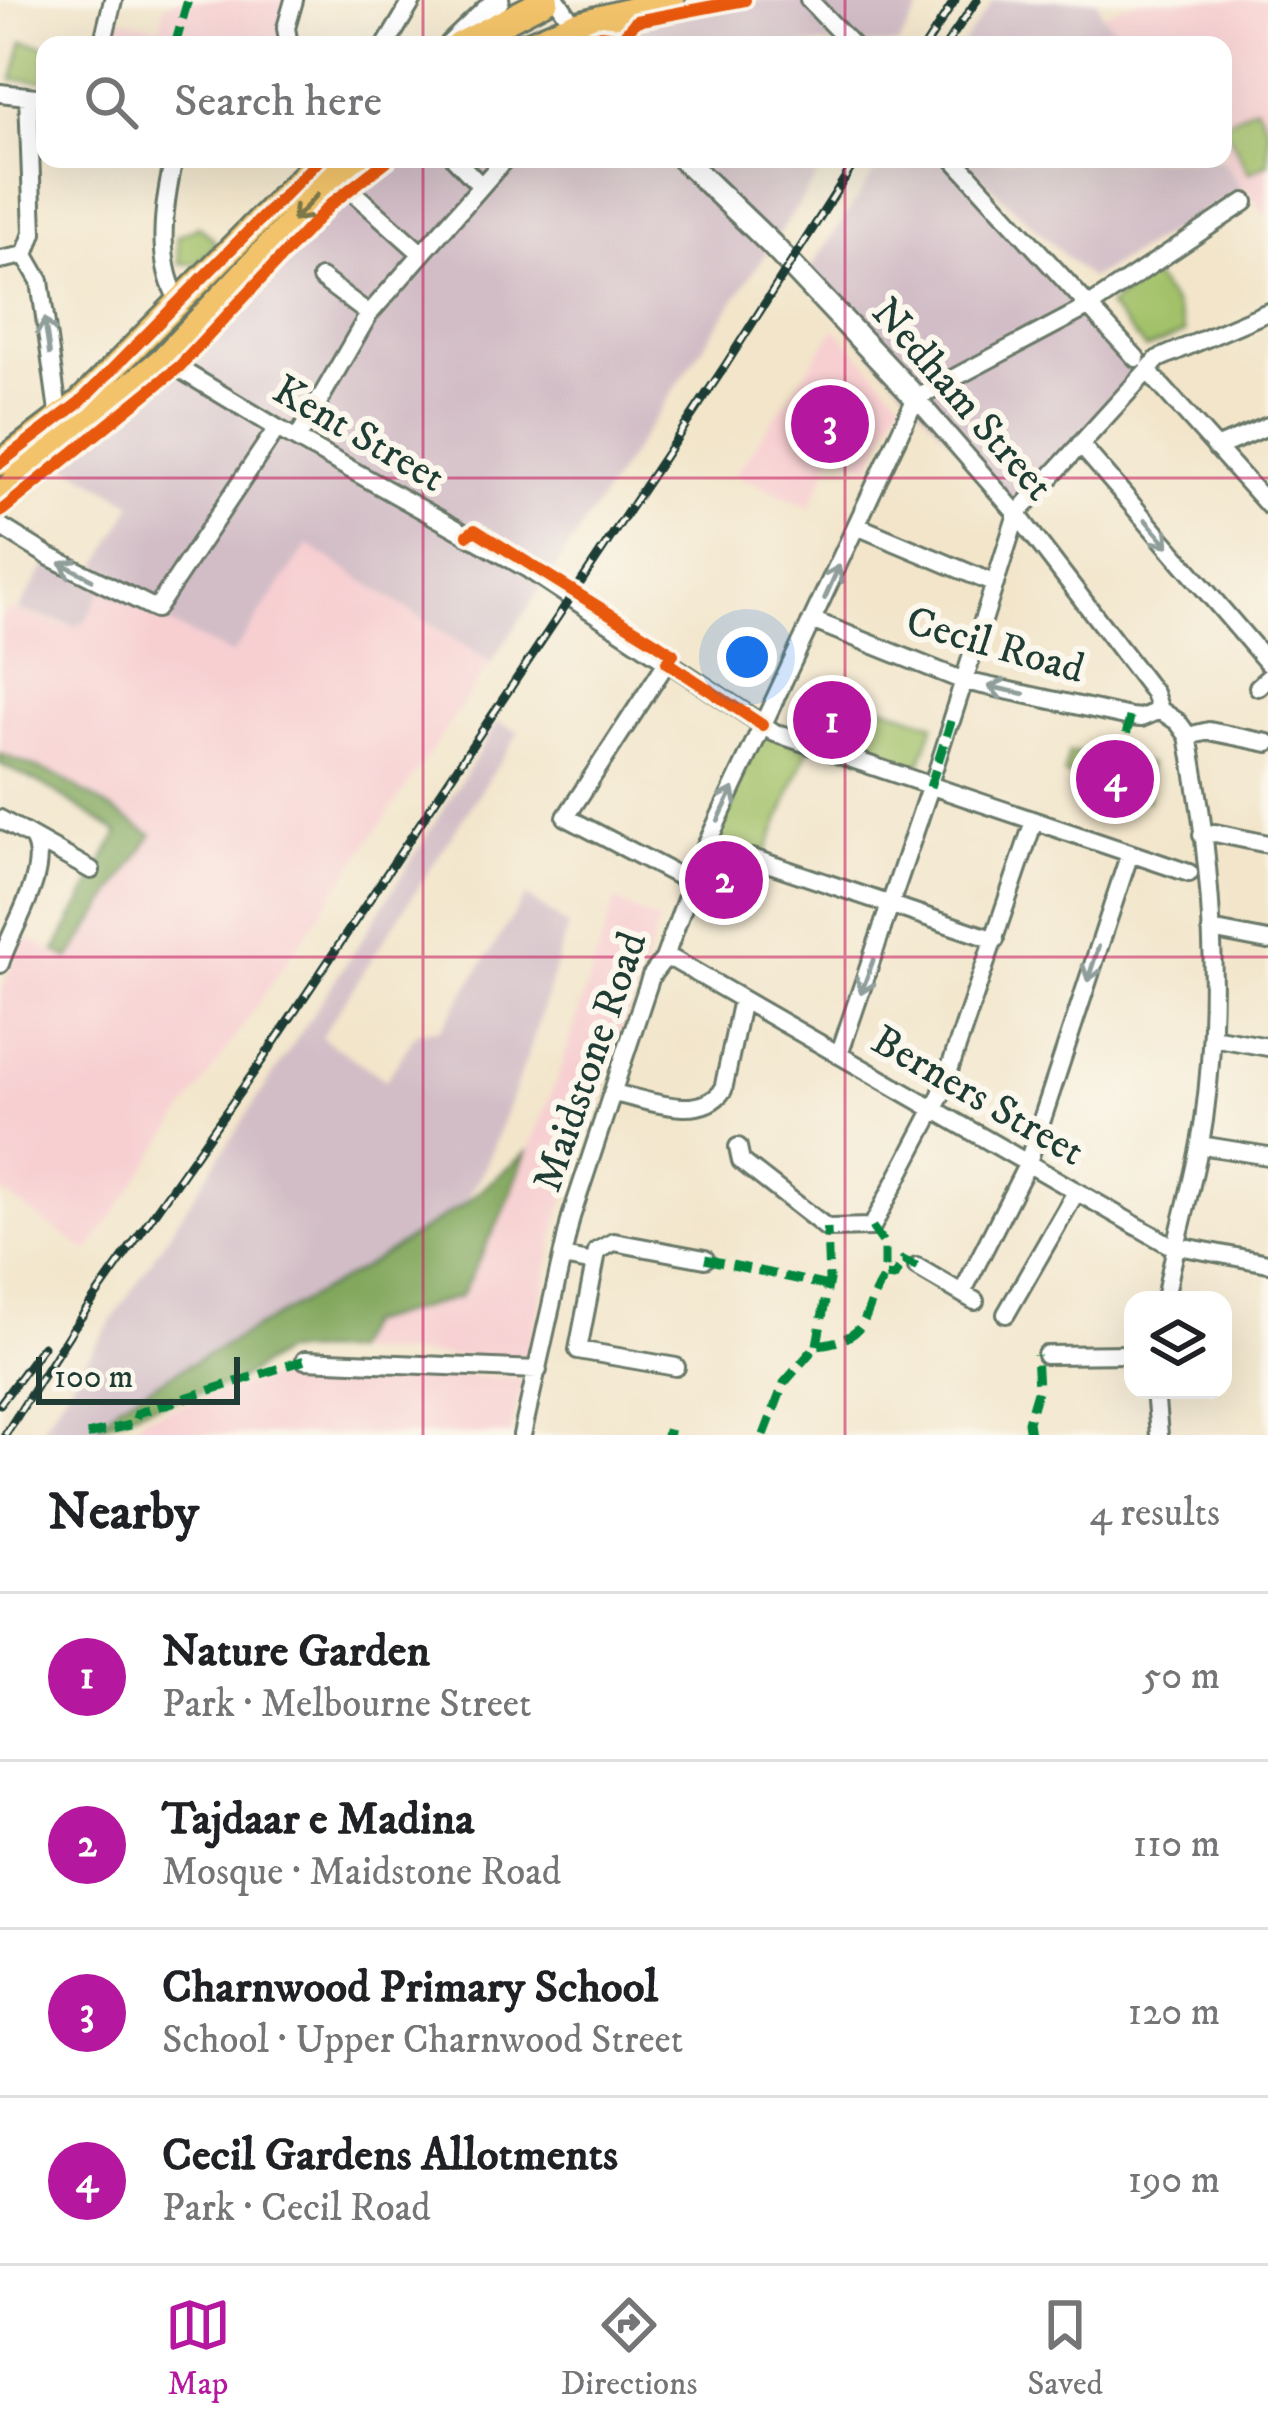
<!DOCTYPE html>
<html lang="en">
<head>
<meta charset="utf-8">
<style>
  :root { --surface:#fff; --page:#f6f6f6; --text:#202124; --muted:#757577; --line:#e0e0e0; --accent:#b5179e }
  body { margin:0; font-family:"IM FELL DW Pica",serif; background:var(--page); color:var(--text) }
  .controls { position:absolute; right:36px; bottom:36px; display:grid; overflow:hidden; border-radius:24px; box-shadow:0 12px 48px #0002 }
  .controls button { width:108px; height:108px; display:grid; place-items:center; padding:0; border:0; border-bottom:3px solid var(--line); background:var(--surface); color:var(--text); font:60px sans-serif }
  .scale { position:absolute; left:36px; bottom:30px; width:204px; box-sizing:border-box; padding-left:12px; border:6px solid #1f3d34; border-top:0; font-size:33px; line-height:42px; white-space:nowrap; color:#1f3d34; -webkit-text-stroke:9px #fbf7ec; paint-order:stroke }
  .you { position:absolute; left:747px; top:657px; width:42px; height:42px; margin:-30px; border:9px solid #fff; border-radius:50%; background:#1a73e8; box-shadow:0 0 0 18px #1a73e833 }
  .badge { display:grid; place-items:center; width:78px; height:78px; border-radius:50%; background:var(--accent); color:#fff; font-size:39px; font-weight:700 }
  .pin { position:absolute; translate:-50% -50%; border:6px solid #fff; box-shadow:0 3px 12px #0006 }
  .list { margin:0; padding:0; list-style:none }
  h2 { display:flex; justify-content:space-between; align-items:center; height:156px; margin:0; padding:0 48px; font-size:51px }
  h2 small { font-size:39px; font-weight:400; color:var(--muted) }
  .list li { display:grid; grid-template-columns:78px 1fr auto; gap:36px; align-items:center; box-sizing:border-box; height:168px; padding:0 48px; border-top:3px solid var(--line) }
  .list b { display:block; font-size:45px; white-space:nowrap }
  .list p { margin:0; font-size:39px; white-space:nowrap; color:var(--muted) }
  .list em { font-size:39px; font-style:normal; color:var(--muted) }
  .icon { flex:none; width:66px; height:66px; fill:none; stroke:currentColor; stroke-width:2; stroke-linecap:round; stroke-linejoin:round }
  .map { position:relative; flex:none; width:1268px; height:1435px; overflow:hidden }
  .search { position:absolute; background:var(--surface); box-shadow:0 12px 48px #0002; left:36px; right:36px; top:36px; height:132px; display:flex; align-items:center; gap:30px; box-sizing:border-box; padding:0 42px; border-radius:24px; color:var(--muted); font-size:45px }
  .sheet { height:828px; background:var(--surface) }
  nav { display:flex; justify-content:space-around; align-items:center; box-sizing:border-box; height:168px; border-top:3px solid var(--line); background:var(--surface); font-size:33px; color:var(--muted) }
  nav a { display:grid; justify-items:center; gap:6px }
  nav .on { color:var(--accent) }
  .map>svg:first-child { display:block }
  .built { fill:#f7cfd1 }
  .industrial { fill:#d2bdc6 }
  .green { fill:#a3c169; stroke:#617f4e; stroke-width:3 }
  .forest { fill:#82a75d; stroke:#507248; stroke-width:3 }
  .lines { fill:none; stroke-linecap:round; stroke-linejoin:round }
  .pedestrian-casing { stroke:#697868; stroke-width:18 }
  .minor-casing { stroke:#697868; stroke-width:22 }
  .tertiary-casing { stroke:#697868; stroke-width:27 }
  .primary-casing { stroke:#697868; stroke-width:30 }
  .pedestrian { stroke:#fff; stroke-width:12 }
  .minor { stroke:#fff; stroke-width:16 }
  .tertiary { stroke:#fff; stroke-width:21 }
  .primary { stroke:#f2c36a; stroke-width:24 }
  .rail-casing { stroke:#1f3d34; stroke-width:9 }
  .rail { stroke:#fbf7ec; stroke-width:4.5; stroke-dasharray:14; stroke-linecap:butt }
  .quiet { stroke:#00873e; stroke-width:9; stroke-dasharray:18 9; stroke-linecap:butt }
  .cycleway-casing { stroke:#fbf7ec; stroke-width:20 }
  .cycleway { stroke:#e8590c; stroke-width:12 }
  .oneway { stroke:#7e794c }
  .oneway2 { stroke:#8f9e9a }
  .grid { fill:none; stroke:#c2185b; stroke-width:3; stroke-opacity:0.55 }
  .labels { text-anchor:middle; stroke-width:12; stroke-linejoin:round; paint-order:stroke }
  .street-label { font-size:42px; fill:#1f3d34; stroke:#fbf7ec }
</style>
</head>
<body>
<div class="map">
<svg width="1268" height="1435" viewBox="0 0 1268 1435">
  <rect width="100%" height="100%" fill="#fbf7ec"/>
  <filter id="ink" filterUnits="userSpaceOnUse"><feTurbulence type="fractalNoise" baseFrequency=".00833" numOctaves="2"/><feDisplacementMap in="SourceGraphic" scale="24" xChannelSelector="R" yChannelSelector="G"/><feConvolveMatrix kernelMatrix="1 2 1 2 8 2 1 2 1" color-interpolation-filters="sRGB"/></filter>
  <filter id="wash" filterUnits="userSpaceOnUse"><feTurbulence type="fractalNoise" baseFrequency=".004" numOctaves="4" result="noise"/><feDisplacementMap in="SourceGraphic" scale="48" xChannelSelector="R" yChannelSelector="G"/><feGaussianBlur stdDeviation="2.7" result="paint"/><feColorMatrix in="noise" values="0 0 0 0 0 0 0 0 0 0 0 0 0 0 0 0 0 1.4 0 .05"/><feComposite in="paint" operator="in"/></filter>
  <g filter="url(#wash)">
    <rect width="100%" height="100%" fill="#f2e5ca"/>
    <!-- built -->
    <path class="built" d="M173 0H290L284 45H108L115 17 159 28 165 3 172 5Z
      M1138 0H1268V218L1220 159H1223V45H1127L1102 14Z
      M835 329 901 399 870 467 835 450 810 507 735 475Z
      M308 544 491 663 88 1252 0 1191V994L22 936 56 952 128 819 59 776 0 754V620L8 609 68 627 86 620 102 590Z
      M615 900 659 922 560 1211 529 1354 520 1360 350 1351 365 1324 460 1297 504 1211 559 1074Z
      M296 1370 523 1378 510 1435H101L137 1428 142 1417Z"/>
    <!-- industrial -->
    <path class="industrial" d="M745 0H925L898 45H573L636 21Z
      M994 0H1097L1102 14 1127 45H962Z
      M389 159H829L491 663 308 545 232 655 102 590 86 620 75 626 18 611 48 561 90 581 133 503 59 461 179 367 331 204Z
      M883 159H954L1148 371 1017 514 804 279Z
      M962 159H1220L1243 188 1090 279Z
      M498 722 519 732 321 1037 386 1080 417 1032 441 1029 526 896 568 926 531 1046 485 1168 464 1204 361 1269 119 1404 97 1427 82 1435H37L362 939Z"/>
    <!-- green -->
    <path class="green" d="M23 41 45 46V81L13 79Z
      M1256 106 1268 129V163L1249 173 1223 123Z
      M199 226 214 240V246L196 264 179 263 177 237Z
      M1150 273 1175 306 1185 333 1146 349 1108 306Z
      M833 689 934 724 919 767 890 757 887 764 812 745Z
      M763 727 809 747 764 858 754 870 705 853Z
      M1069 752 1148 764V800L1064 774Z"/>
    <!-- forest -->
    <path class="forest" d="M0 754 59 776 152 835 69 959 55 951 118 833 45 786 0 764Z
      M526 1153 504 1211 460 1297 365 1324 350 1351 282 1352 232 1384 146 1407 97 1427 119 1404 361 1269 464 1204Z"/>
  </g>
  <g filter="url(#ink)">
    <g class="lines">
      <defs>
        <path id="pedestrian" d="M930 787 951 721"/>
        <path id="minor" d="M557 0 574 25
          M809 0 852 45
          M102 45 113 0
          M289 45 286 28 294 0
          M386 45 413 0
          M0 93 45 98
          M174 159C164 202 154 264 180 302
          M455 159 481 186
          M954 159 1136 358
          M335 176 421 253
          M25 255 40 281 59 419
          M25 255 33 233 28 96
          M0 260 25 255
          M321 278 369 314
          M163 359 277 428 528 569 775 733 1189 873
          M1148 371 1268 505
          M916 398 1017 514 1154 693 1160 710
          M297 439 369 314 505 159
          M1080 444 1268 663
          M1216 448 1268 426
          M0 526 50 557 156 609 277 428
          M857 526 995 584
          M814 621 964 681 1130 717 1141 718 1160 710
          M667 662 566 817 690 882
          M1258 687 1268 678
          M1160 710 1178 722 1188 736C1212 862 1221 994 1204 1120 1195 1181 1175 1240 1165 1300
          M951 721 1017 514 1158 359 1268 312
          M1188 736 1209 731 1268 743
          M0 819 91 870
          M1202 835 1215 833 1268 844
          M752 858 995 940
          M1211 930 1268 941
          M664 959 674 960 1168 1244 1268 1263
          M0 964C11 928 50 872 34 840
          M1212 1037 1268 1047
          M839 1055 930 787
          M613 1093C645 1099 700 1123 723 1090L742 999
          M1200 1145 1268 1156
          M738 1147 741 1161 827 1228 872 1227 940 1097 1034 821
          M562 1257 595 1263 578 1350 676 1367
          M595 1263 597 1251 614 1242 705 1259
          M917 1267 975 1301
          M962 1293 1027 1165 1130 853
          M1006 1314 1076 1192
          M1046 1355 1133 1354
          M305 1360 538 1370
          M1155 1390 1159 1435
          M522 1435 571 1217 651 976 664 959 704 850 916 398 1088 307 1245 202"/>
        <path id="tertiary" d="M574 25 590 45
          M451 45 498 0
          M683 159 771 244 916 398"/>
        <path id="primary" d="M459 45 546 0
          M526 45 574 25 672 0
          M607 45 617 22 628 11
          M0 463 80 402 320 159
          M0 494 163 359 335 176 356 159"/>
      </defs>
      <!-- pedestrian casing -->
      <use href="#pedestrian" class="pedestrian-casing"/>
      <!-- minor casing -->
      <use href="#minor" class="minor-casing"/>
      <!-- tertiary casing -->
      <use href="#tertiary" class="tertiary-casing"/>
      <!-- primary casing -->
      <use href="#primary" class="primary-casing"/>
      <!-- pedestrian -->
      <use href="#pedestrian" class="pedestrian"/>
      <!-- minor -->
      <use href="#minor" class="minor"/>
      <!-- tertiary -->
      <use href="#tertiary" class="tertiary"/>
      <!-- primary -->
      <use href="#primary" class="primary"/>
      <defs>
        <path id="rail" d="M926 45 955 0
          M946 45 977 0
          M0 1404 43 1346
          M5 1435 72 1330 261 1062 725 366 857 159"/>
      </defs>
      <!-- rail casing -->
      <use href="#rail" class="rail-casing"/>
      <!-- rail -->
      <use href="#rail" class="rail"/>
      <!-- quiet -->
      <path class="quiet" d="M175 45 188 0
        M1121 760 1130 717
        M930 787 951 721
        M872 1227 885 1245V1276L894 1277 903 1260 917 1267
        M705 1259 828 1286
        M817 1345 829 1280 827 1228
        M663 1433 673 1435
        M87 1435 134 1424 138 1413 305 1360
        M764 1435 784 1383 817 1345C876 1338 859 1313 885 1276
        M1030 1435 1028 1422 1038 1388 1036 1355"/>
      <defs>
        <path id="cycleway" d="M573 45 601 35 622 38 636 21 745 0
          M0 463 80 402 320 159
          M0 512 179 367 331 204 389 159
          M468 535 475 530 655 642 673 654 667 662 762 725"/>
      </defs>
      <!-- cycleway casing -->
      <use href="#cycleway" class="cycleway-casing"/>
      <!-- cycleway -->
      <use href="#cycleway" class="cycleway"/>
    </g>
    <!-- one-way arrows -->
    <defs><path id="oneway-shaft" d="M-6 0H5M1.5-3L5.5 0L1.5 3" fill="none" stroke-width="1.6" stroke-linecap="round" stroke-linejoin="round" transform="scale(3)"/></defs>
    <use class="oneway" href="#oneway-shaft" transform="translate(305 208) rotate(133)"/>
    <g class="oneway2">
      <use href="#oneway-shaft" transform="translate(47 336) rotate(-98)"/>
      <use href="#oneway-shaft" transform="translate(1157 533) rotate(49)"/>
      <use href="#oneway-shaft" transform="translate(76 571) rotate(-153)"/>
      <use href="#oneway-shaft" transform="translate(832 582) rotate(-66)"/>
      <use href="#oneway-shaft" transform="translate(1006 690) rotate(-168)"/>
      <use href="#oneway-shaft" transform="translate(726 804) rotate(-65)"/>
      <use href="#oneway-shaft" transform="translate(1093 964) rotate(108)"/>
      <use href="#oneway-shaft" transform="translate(867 977) rotate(110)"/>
    </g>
  </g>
  <!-- grid -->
  <path class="grid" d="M423 0V45M845 0V45M423 159V1435M845 159V1435M0 478H1268M0 957H1268"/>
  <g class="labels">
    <!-- street labels -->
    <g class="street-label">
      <text transform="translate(964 398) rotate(49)" y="15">Nedham Street</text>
      <text transform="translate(360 432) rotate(30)" y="15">Kent Street</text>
      <text transform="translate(996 643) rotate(16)" y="15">Cecil Road</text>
      <text transform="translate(588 1061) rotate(-71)" y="15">Maidstone Road</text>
      <text transform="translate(979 1094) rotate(30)" y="15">Berners Street</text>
    </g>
  </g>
</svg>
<div class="controls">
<button><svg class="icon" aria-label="layers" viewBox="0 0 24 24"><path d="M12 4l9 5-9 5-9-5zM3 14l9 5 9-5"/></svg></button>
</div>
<div class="scale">100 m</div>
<div class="you"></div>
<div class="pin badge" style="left:832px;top:720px">1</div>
<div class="pin badge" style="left:724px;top:880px">2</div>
<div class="pin badge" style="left:830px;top:424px">3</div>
<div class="pin badge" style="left:1115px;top:779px">4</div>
<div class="search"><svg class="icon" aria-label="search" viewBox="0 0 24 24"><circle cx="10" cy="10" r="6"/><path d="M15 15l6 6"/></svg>Search here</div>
</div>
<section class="sheet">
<h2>Nearby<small>4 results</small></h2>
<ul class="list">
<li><span class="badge">1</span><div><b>Nature Garden</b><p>Park · Melbourne Street</p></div><em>50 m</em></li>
<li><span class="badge">2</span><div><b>Tajdaar e Madina</b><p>Mosque · Maidstone Road</p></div><em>110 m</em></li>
<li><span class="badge">3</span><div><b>Charnwood Primary School</b><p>School · Upper Charnwood Street</p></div><em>120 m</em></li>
<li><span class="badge">4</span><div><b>Cecil Gardens Allotments</b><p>Park · Cecil Road</p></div><em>190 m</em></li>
</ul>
</section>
<nav>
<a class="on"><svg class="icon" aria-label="map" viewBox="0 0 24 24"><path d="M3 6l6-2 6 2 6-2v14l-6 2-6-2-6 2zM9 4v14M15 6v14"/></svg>Map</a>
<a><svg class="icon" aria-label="directions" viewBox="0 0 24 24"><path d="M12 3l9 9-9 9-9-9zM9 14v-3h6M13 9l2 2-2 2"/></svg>Directions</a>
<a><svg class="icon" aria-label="saved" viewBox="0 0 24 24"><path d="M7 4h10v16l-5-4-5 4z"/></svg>Saved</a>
</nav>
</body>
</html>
